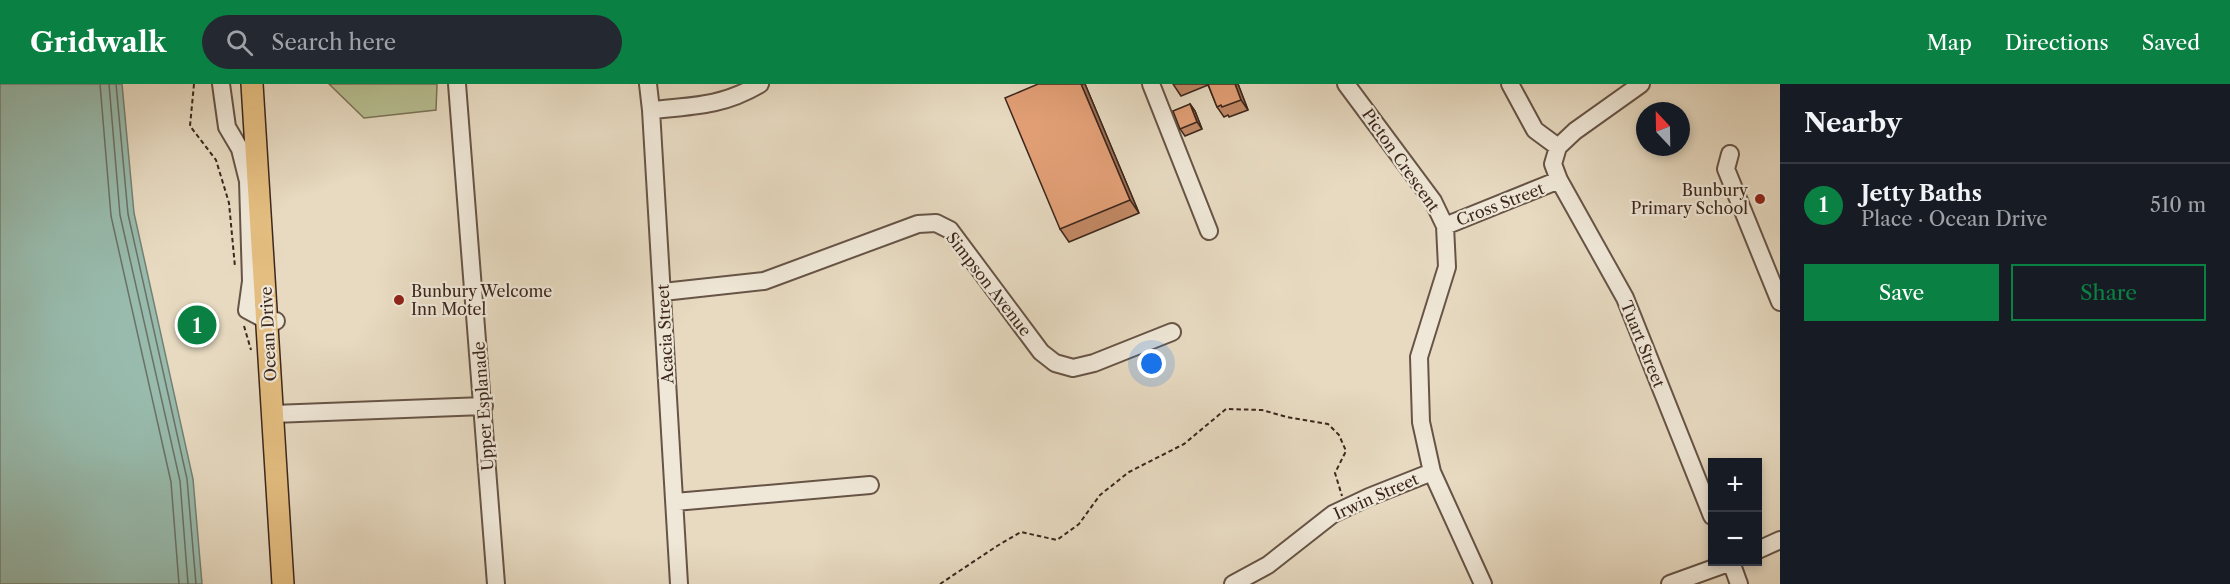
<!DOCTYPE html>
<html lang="en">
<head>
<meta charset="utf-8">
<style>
  :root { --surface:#171b24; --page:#242831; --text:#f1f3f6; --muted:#9ea1a6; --line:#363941; --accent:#0b8043 }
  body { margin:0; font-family:"Libre Caslon Text",serif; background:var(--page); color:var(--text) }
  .controls { position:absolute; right:18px; bottom:18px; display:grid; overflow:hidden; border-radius:0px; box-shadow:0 3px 9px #0003 }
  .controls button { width:54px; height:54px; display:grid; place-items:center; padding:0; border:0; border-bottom:2px solid var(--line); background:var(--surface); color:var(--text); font:30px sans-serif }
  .compass { position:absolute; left:1636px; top:18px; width:54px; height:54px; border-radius:50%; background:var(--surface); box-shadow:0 3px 9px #0003; rotate:338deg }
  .you { position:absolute; left:1152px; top:280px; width:21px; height:21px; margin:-15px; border:4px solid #fff; border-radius:50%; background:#1a73e8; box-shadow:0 0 0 9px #1a73e833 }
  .badge { display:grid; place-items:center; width:39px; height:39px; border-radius:50%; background:var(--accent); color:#fff; font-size:20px; font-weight:700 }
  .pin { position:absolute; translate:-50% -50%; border:3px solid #fff; box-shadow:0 2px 6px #0006 }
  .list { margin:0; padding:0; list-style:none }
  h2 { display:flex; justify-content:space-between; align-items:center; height:78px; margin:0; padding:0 24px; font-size:26px }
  h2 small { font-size:20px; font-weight:400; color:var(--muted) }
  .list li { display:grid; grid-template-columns:39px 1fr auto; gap:18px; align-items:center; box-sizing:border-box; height:84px; padding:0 24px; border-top:2px solid var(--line) }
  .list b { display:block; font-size:22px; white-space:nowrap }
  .list p { margin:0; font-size:20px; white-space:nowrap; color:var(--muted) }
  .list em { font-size:20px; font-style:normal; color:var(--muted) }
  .actions { display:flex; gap:12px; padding:18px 24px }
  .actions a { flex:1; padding:14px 0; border:2px solid var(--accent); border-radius:0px; text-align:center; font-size:21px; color:var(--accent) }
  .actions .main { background:var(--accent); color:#fff }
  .icon { flex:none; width:33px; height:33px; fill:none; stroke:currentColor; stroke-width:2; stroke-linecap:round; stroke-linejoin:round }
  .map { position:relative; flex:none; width:1780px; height:500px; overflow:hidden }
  header { display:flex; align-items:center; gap:36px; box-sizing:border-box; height:84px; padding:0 30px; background:var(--accent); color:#fff }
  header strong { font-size:28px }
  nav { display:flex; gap:33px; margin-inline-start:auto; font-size:21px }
  .search { width:420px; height:54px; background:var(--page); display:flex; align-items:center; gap:15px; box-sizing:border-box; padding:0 21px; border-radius:33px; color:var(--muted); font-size:22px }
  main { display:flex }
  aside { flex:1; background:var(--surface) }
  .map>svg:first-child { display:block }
  .green { fill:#b7bf92; stroke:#7a7358; stroke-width:1.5 }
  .water { fill:#98bbad; stroke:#738073; stroke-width:1.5 }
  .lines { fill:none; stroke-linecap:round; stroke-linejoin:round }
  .shore { stroke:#6a7165; stroke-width:1.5 }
  .minor-casing { stroke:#675446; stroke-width:20 }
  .major-casing { stroke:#3c271d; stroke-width:24 }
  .path { stroke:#3c271d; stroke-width:2; stroke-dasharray:4.5 3; stroke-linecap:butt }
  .minor { stroke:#efe7d7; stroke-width:16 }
  .major { stroke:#e4bd80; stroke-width:21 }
  .wall { fill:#c28965; stroke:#3c271d; stroke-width:1.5 }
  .shaded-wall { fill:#9e6f53; stroke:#3c271d; stroke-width:1.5 }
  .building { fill:#e29f76; stroke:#3c271d; stroke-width:1.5 }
  .poi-dot { fill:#8f2418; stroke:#efe7d7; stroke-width:2 }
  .labels { text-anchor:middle; stroke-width:4.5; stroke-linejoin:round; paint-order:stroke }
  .street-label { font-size:16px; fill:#3c271d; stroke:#efe7d7 }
  .poi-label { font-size:16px; fill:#3c271d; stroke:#efe7d7; text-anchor:end }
</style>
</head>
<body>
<header>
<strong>Gridwalk</strong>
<div class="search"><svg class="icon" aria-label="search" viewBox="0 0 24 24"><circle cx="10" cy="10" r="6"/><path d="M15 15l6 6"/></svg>Search here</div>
<nav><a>Map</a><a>Directions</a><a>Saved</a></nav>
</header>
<main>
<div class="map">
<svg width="1780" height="500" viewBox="0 0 1780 500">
  <rect width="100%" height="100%" fill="#e7dac1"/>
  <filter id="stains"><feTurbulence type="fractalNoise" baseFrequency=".00333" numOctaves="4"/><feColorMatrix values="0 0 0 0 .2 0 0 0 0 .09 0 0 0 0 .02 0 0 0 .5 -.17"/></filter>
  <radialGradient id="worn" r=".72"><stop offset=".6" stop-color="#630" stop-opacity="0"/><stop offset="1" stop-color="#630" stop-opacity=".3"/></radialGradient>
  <!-- green -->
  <path class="green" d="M329 0H437L436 26 364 34Z"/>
  <!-- water -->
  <path class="water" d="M0 0H122L134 129 193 395 202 500H0Z"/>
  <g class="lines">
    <!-- shore -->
    <path class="shore" d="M100 0 111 132 171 398 179 500
      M109 0 120 131 180 397 188 500
      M116 0 128 130 187 395 196 500"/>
    <defs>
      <path id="minor" d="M221 0 227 43 240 65 248 97 251 197 247 226 268 237H276
        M457 0 496 500
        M648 0 651 26 679 500
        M1151 0 1209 147
        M1346 0 1433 117 1445 142 1447 183 1419 273 1421 338 1432 388 1483 500
        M1510 0 1535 46 1558 63
        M651 26C694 22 723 22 760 0
        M1730 70 1726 85 1780 218
        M1559 96 1625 214 1712 432
        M1445 142 1559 96 1553 80 1558 63 1575 47 1641 0
        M663 208 764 197 918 140 936 139 950 146 1041 268 1055 279 1073 284 1094 279 1172 248
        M273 330 484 322
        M675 418 870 401
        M1758 466 1780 456
        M1731 478 1739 500
        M1233 500 1268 481 1333 430 1369 413 1432 388
        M1670 500 1731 478"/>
      <path id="major" d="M252 0 283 500"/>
    </defs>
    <!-- minor casing -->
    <use href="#minor" class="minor-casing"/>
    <!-- major casing -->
    <use href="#major" class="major-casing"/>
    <!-- path -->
    <path class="path" d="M194 0 190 42 216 76 229 119 235 183
      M244 242 251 266
      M940 500 997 462 1021 448 1057 456 1079 440 1100 411 1129 388 1184 360 1226 325 1262 326 1287 333 1328 340 1339 351 1346 367 1335 389 1342 412"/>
    <!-- minor -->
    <use href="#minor" class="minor"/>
    <!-- major -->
    <use href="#major" class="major"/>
  </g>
  <!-- wall -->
  <path class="wall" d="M1038 0H1085L1139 129 1069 158 1060 145Z
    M1173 0H1238L1248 26 1229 33 1228 31 1224 33 1217 23 1208 1 1181 12Z
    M1190 20 1195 27 1202 45 1185 52 1180 45Z"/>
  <!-- shaded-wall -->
  <path class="shaded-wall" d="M1081 0H1085L1139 129 1130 116Z
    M1235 0H1238L1248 26 1241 16Z
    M1190 20 1195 27 1202 45 1197 38Z"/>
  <!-- building -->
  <path class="building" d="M1038 0H1081L1130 116 1060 145 1005 14Z
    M1208 0H1235L1241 16 1222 23 1221 21 1217 23Z
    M1190 20 1197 38 1180 45 1173 27Z"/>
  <!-- markers -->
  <g class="poi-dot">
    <circle cx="1760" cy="115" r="6"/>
    <circle cx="399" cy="216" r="6"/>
  </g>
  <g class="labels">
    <!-- street labels -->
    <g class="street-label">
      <text transform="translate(1401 76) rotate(55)" y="6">Picton Crescent</text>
      <text transform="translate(1500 120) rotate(-21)" y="6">Cross Street</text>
      <text transform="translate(989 200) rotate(52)" y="6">Simpson Avenue</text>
      <text transform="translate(268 250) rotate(-93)" y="6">Ocean Drive</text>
      <text transform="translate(665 250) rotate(-93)" y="6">Acacia Street</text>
      <text transform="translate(1643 260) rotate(68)" y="6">Tuart Street</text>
      <text transform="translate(483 322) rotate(-94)" y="6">Upper Esplanade</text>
      <text transform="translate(1376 412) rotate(-24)" y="6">Irwin Street</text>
    </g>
    <!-- poi labels -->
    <g class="poi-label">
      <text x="1748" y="112">Bunbury<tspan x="1748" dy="18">Primary School</tspan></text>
      <text x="411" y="213" text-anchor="start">Bunbury Welcome<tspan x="411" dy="18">Inn Motel</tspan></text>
    </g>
  </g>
  <rect width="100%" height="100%" filter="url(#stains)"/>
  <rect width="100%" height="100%" fill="url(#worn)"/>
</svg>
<div class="controls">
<button>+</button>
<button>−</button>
</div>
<svg class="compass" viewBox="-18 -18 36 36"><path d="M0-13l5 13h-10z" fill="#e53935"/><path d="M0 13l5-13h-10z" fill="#9ea1a6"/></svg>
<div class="you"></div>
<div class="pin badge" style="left:197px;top:241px">1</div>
</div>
<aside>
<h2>Nearby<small></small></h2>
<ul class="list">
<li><span class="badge">1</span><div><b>Jetty Baths</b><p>Place · Ocean Drive</p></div><em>510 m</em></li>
</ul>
<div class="actions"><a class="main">Save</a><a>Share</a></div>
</aside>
</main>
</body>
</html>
